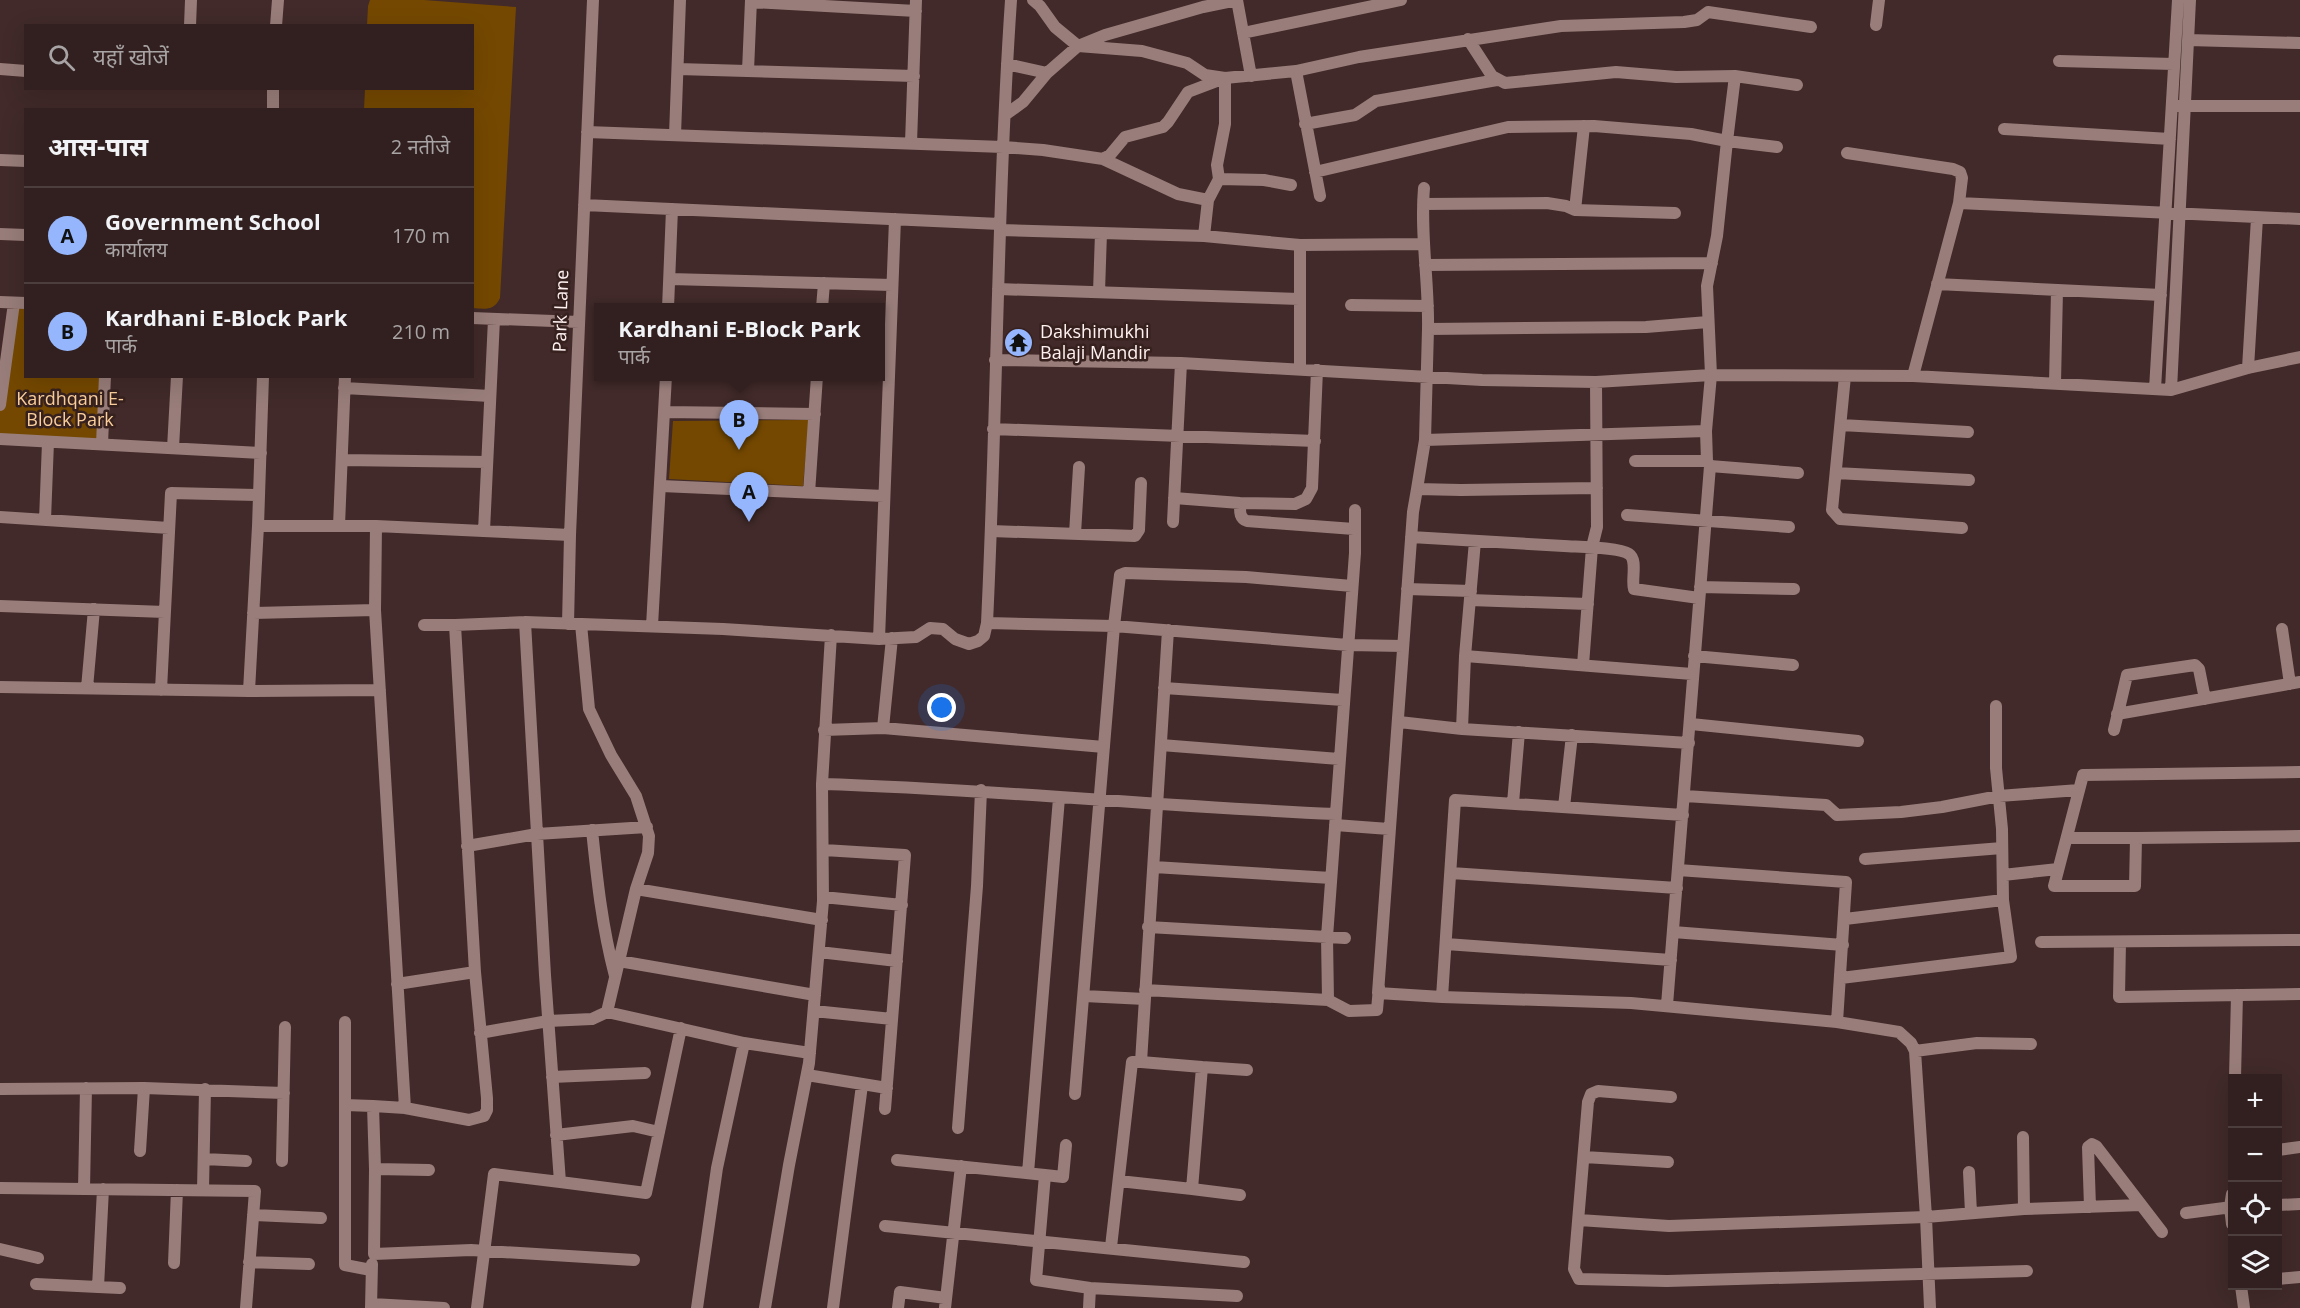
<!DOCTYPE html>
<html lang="hi">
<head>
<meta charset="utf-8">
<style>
  :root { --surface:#31201f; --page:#392828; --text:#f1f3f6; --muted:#a8a3a4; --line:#4c3e3d; --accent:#95b6fd }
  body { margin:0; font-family:"Open Sans","Noto Sans Devanagari",sans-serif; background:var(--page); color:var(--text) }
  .controls { position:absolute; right:18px; bottom:18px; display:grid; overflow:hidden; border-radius:0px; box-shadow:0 6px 24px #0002 }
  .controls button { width:54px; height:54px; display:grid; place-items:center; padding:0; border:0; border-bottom:2px solid var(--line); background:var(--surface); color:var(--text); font:30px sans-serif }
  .you { position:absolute; left:942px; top:708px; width:21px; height:21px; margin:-15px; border:4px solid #fff; border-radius:50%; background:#1a73e8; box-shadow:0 0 0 9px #1a73e833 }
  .badge { display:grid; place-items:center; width:39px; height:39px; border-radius:50%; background:var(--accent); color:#111; font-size:20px; font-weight:700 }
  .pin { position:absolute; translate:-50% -50px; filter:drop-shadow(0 2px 3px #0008) }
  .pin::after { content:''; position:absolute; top:32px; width:21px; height:18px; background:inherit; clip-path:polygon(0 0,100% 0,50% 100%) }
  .popup { position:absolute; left:594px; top:303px; width:291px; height:78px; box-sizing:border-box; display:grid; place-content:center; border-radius:0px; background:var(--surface); filter:drop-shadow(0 2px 4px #0005); font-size:20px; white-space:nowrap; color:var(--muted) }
  .popup b { font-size:22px; color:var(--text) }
  .popup::after { content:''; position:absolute; left:50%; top:100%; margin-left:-12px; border:12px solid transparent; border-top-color:var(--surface) }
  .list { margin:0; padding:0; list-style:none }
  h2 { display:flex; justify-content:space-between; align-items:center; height:78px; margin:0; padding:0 24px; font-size:26px }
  h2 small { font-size:20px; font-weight:400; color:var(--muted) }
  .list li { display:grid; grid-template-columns:39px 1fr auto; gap:18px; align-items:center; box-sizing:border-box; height:96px; padding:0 24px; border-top:2px solid var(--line) }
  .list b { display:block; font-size:22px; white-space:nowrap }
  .list p { margin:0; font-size:20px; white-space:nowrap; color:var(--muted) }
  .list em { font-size:20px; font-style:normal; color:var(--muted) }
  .icon { flex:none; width:33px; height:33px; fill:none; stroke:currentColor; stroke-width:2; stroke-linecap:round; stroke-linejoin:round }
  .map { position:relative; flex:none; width:2300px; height:1308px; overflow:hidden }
  .search { position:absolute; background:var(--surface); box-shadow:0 6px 24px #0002; left:24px; top:24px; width:450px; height:66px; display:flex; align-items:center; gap:15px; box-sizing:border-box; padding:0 21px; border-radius:0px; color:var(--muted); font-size:22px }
  .panel { position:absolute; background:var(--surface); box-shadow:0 6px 24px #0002; left:24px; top:108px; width:450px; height:270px; border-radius:0px }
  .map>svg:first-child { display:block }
  .green { fill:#744800 }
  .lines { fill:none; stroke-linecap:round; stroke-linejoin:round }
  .minor { stroke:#987d7a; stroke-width:12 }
  .labels { text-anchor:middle; stroke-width:5; stroke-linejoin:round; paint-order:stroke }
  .street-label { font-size:18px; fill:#fef1f0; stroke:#37211f }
  .poi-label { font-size:18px; fill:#fef1f0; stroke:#37211f; text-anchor:start }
  .park-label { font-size:18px; fill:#facf9b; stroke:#37211f }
</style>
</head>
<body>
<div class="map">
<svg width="2300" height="1308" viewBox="0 0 2300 1308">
  <rect width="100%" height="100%" fill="#412a29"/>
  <!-- green -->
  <path class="green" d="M370 0H424L516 7 500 298C494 311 485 309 473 308L472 110 364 109 365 89 472 88V26L367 25 368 6Z
    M14 303H25L26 376 105 377 102 444 0 439V405Z
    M809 420 803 486 669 479 673 421Z"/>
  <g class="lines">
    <!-- minor -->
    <path class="minor" d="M1033 0 1040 6 1055 27 1078 46 1105 35 1203 7 1237 0
      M1237 0 1251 76
      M1387 0V3L1401 0
      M751 2 916 11
      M1876 25 1879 0
      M190 26 191 0
      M276 26 278 0
      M1243 33 1387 3
      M2188 40 2300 43
      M2059 61 2174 64
      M1007 64 1047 73
      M0 69 26 71
      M678 69 914 76
      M748 71 751 0
      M1296 71 1359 57 1561 26 1684 22 1697 20 1708 12 1811 27
      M1735 76 1797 85
      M2178 106H2300
      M273 110V88
      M1005 115 1023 102 1047 73 1078 46 1142 51 1187 63 1205 75 1225 78 1296 71 1320 196
      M1305 124 1355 115 1376 101 1497 80
      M2004 129 2170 139
      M587 132 1003 147 1043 150 1103 159 1110 155 1125 137 1163 127 1168 122 1188 92 1225 78V124L1217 165 1219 179 1208 200 1204 236
      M675 135 680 0
      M911 143 916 0
      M1847 153 1953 169 1960 172 1962 178 1959 203 1913 376
      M1103 159 1178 194 1208 200
      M0 160 26 161
      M1315 172 1508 127 1594 126 1691 134 1727 141 1735 76 1676 77 1616 72 1505 83 1492 76 1468 39
      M1219 179 1264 180 1291 185
      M1424 188C1420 235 1429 282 1428 329
      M1959 203 2300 219
      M1423 204 1547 203 1566 206 1575 210 1675 213
      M584 205 1000 224
      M1575 210 1584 126
      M1000 230 1204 236 1300 245 1423 244
      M0 234 26 235
      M1300 245V368
      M1425 265 1712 263
      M670 279 892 285
      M1937 284 2161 295
      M998 289 1299 299
      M1099 292 1101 233
      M0 302 26 303
      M1351 305 1428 306
      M668 308 672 209
      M822 308 824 283
      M472 318 579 322
      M995 360 1181 363 1482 380 1596 382 1711 375 1913 376 2171 390 2248 368 2300 357
      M2248 368 2257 218
      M1845 376 1832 510 1840 519 1962 528
      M2055 383 2057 290
      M344 388 490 396
      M2155 389 2178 0
      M2171 390 2190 0
      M0 405 14 303
      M664 412 815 414
      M1841 425 1968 432
      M993 429 1315 441
      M0 439 261 453
      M1425 440 1706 431
      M102 444 105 376
      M173 448 177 376
      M342 460 487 462
      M1635 461H1707
      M1710 466 1798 473
      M1836 473 1969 480
      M661 486 884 496
      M1597 488 1461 490 1417 489 1425 440 1428 329 1646 327 1708 322
      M1417 489 1413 512 1378 993 1442 997
      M809 493 817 376
      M1174 498 1240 503 1295 504 1306 499 1312 488 1317 370
      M1240 503C1240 511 1239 518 1247 521L1354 529
      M1627 515 1789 527
      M0 517 169 528
      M45 520 48 442
      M1173 522 1181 363
      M258 526H376L570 535
      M339 526 345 376
      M376 526 375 610 405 1108 469 1120 484 1116 487 1110V1098L475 972 455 625
      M484 531 494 319
      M991 531 1135 536 1139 530 1141 483
      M1075 534 1079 467
      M1411 537C1462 540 1513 543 1564 546 1578 547 1619 547 1629 554 1638 560 1631 580 1634 589L1699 598
      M1700 587 1794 589
      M1407 589 1471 591
      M1470 600 1588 604
      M0 606 165 612
      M253 613 375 610
      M525 622 545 975 560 1182 646 1193 681 1028
      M987 623 1114 626 1348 645 1403 646
      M568 624 570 535 593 0
      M581 624 589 709 611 755 636 796 649 836 648 853 636 889 607 1012 744 1043 810 1053
      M424 625H455L525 622 723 629 879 639 916 637 930 628 943 629 955 639 969 644 978 641 984 636 987 623C997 415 997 207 1011 0
      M652 626 666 376
      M2282 629 2290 684
      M879 639 895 219
      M1465 656 1692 674
      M1694 656 1793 665
      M1583 665 1592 547 1597 527 1596 382
      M0 687 249 691 380 690
      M87 688 94 609
      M1164 688 1343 700
      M161 690 171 493 259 495
      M249 691 258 526 263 376
      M2117 714 2300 682
      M1399 722 1462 729 1689 743
      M1691 724 1858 741
      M883 728 892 638
      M1462 729 1465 656 1475 541
      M824 730 883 728 1104 747
      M2114 730 2127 675 2195 665 2199 669 2205 699
      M1161 745 1339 759
      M822 784C994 789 1164 807 1336 814
      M1685 796 1826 805 1837 815 1901 812 1942 807 1999 796 2079 790
      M1513 803 1519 732
      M1564 807 1572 735
      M1335 825 1389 829
      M592 830C597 879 602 927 615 976
      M2067 838H2136L2135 886H2054L2083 775 2300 772
      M2136 838 2300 836
      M467 846 537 834 647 827
      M824 850 905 855 885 1109
      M1865 859 2002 848
      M1154 867 1331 878
      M1678 870 1846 882 1837 1022
      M1451 873 1677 888
      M2003 875 2058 869
      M636 889 822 920
      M823 897 902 905
      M1845 919 2003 900
      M1148 927 1345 938
      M1673 932 1843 945
      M2041 942 2300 940
      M2120 942 2119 997 2300 994
      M1446 944 1671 960
      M819 952 897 961
      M619 961 815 995
      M1841 978 2011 957 2003 900 2002 829 1996 768V706
      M397 984 475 972
      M1145 990 1328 1000 1327 937 1355 553V510
      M1084 996 1145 999
      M1328 1000 1349 1011 1377 1010 1379 987
      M1667 1005C1682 826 1694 646 1710 466L1707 461 1706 431 1711 375 1707 286 1717 236 1727 141 1777 147
      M814 1011 892 1019
      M345 1022V1265L371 1270
      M480 1033 548 1021 592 1019 607 1012
      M1915 1051 1977 1043 2031 1044
      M1141 1062 1202 1067 1192 1189 1240 1195
      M1202 1067 1247 1070
      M807 1075 887 1088
      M552 1077 645 1073
      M2235 1078 2237 995
      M144 1088 284 1093
      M0 1089 144 1088 140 1151
      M1075 1094 1114 626 1120 575 1125 573 1246 577 1352 586
      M1671 1097 1598 1091 1591 1094 1588 1102 1574 1269 1579 1279 1667 1281 2027 1271
      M345 1105 373 1106
      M405 1108 373 1106 375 1169 374 1254 471 1250 634 1260
      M958 1128 977 886 981 790
      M556 1135 633 1126 659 1132
      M2023 1137 2024 1209
      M2278 1150 2300 1147
      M1584 1157 1668 1162
      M204 1159 246 1161
      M897 1160 1045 1175 1036 1280 1090 1288 1237 1296
      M282 1161 285 1027
      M375 1169 429 1170
      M1969 1172 1971 1213
      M1028 1173 1059 798
      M1045 1175 1063 1177 1066 1145
      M1119 1181 1192 1189
      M0 1188 255 1191 246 1308
      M84 1189 86 1088
      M203 1190 205 1089
      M2232 1194 2230 1207 2232 1224
      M2278 1205 2300 1204
      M2090 1207 2088 1147 2092 1144 2096 1146 2162 1232
      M2186 1213 2232 1207
      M253 1215 321 1218
      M1579 1220 1669 1226 1926 1217 1915 1051 1911 1043 1899 1032 1837 1022 1631 1003 1442 997 1455 800 1683 815
      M885 1226 1244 1262
      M1111 1247 1132 1062H1141L1168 630
      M0 1249 38 1258
      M249 1262 309 1264
      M174 1263 177 1190
      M2278 1279 2300 1277
      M36 1284 98 1287 103 1189
      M2241 1286 2244 1308
      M98 1287 120 1288
      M372 1304 444 1308
      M371 1308 372 1264
      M477 1308 494 1174 560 1182
      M697 1308 717 1168 744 1043
      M765 1308 789 1165 809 1063 823 901 822 784 831 635
      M833 1308 862 1085
      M898 1308 900 1292 946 1298
      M945 1308 961 1166
      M1089 1308 1090 1288
      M1930 1308 1926 1217 2024 1209 2141 1205"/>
  </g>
  <!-- icons -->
  <defs>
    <symbol id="temple-disc" viewBox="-11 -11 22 22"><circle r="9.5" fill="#95b6fd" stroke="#37211f"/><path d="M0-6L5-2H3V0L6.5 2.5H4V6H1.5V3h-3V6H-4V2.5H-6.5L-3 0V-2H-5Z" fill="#111"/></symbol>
  </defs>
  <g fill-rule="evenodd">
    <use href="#temple-disc" x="1002" y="326" width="33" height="33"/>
  </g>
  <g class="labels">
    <!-- street labels -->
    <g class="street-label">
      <text transform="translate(561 311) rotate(-88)" y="6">Park Lane</text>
    </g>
    <!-- poi labels -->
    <g class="poi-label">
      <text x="1040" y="338">Dakshimukhi<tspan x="1040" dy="21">Balaji Mandir</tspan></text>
    </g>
    <!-- park labels -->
    <g class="park-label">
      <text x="70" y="405">Kardhqani E-<tspan x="70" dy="21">Block Park</tspan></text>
    </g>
  </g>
</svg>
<div class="controls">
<button>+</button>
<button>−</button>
<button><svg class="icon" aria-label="locate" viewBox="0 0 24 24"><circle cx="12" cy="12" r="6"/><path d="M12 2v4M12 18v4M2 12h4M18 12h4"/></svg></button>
<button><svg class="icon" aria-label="layers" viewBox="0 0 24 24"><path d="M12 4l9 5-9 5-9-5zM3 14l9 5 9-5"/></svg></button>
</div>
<div class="you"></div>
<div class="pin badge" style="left:749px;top:522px">A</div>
<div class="pin badge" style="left:739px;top:450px">B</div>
<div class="popup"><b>Kardhani E-Block Park</b>पार्क</div>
<div class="search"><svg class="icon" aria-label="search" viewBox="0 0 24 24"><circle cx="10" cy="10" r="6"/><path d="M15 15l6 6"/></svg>यहाँ खोजें</div>
<section class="panel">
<h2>आस-पास<small>2 नतीजे</small></h2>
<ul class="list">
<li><span class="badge">A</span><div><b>Government School</b><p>कार्यालय</p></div><em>170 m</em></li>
<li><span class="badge">B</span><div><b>Kardhani E-Block Park</b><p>पार्क</p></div><em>210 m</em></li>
</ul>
</section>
</div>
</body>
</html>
